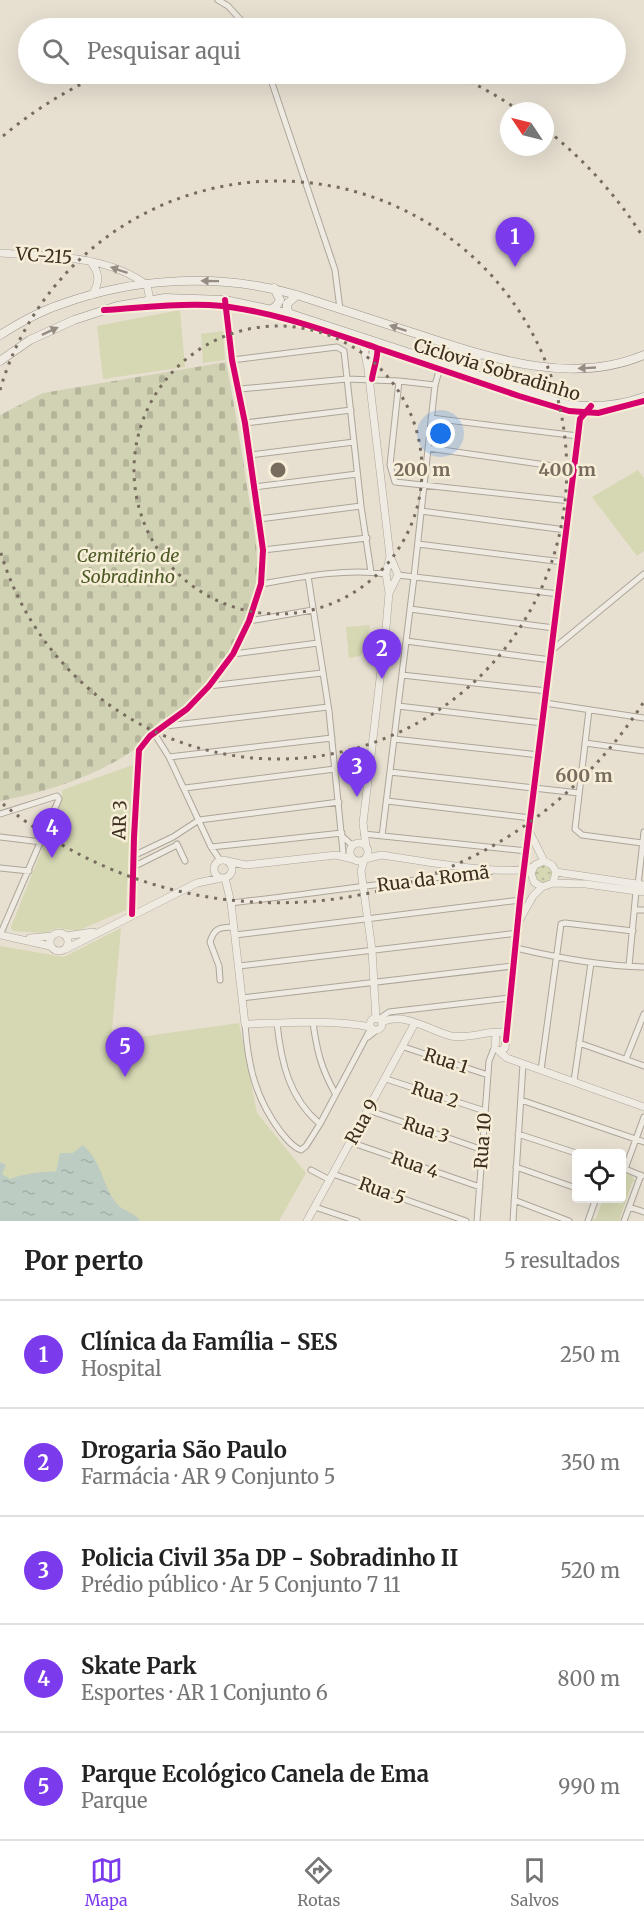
<!DOCTYPE html>
<html lang="pt">
<head>
<meta charset="utf-8">
<style>
  :root { --surface:#fff; --page:#f6f6f6; --text:#222; --muted:#767676; --line:#e0e0e0; --accent:#7c3aed }
  body { margin:0; font-family:Merriweather,serif; background:var(--page); color:var(--text) }
  .controls { position:absolute; right:18px; bottom:18px; display:grid; overflow:hidden; border-radius:6px; box-shadow:0 6px 24px #0002 }
  .controls button { width:54px; height:54px; display:grid; place-items:center; padding:0; border:0; border-bottom:2px solid var(--line); background:var(--surface); color:var(--text); font:30px sans-serif }
  .compass { position:absolute; left:500px; top:102px; width:54px; height:54px; border-radius:50%; background:var(--surface); box-shadow:0 6px 24px #0002; rotate:305deg }
  .you { position:absolute; left:441px; top:434px; width:21px; height:21px; margin:-15px; border:4px solid #fff; border-radius:50%; background:#1a73e8; box-shadow:0 0 0 9px #1a73e833 }
  .badge { display:grid; place-items:center; width:39px; height:39px; border-radius:50%; background:var(--accent); color:#fff; font-size:20px; font-weight:700 }
  .pin { position:absolute; translate:-50% -50px; filter:drop-shadow(0 2px 3px #0008) }
  .pin::after { content:''; position:absolute; top:32px; width:21px; height:18px; background:inherit; clip-path:polygon(0 0,100% 0,50% 100%) }
  .list { margin:0; padding:0; list-style:none }
  h2 { display:flex; justify-content:space-between; align-items:center; height:78px; margin:0; padding:0 24px; font-size:26px }
  h2 small { font-size:20px; font-weight:400; color:var(--muted) }
  .list li { display:grid; grid-template-columns:39px 1fr auto; gap:18px; align-items:center; box-sizing:border-box; height:108px; padding:0 24px; border-top:2px solid var(--line) }
  .list b { display:block; font-size:22px; white-space:nowrap }
  .list p { margin:0; font-size:20px; white-space:nowrap; color:var(--muted) }
  .list em { font-size:20px; font-style:normal; color:var(--muted) }
  .icon { flex:none; width:33px; height:33px; fill:none; stroke:currentColor; stroke-width:2; stroke-linecap:round; stroke-linejoin:round }
  .map { position:relative; flex:none; width:644px; height:1221px; overflow:hidden }
  .search { position:absolute; background:var(--surface); box-shadow:0 6px 24px #0002; left:18px; right:18px; top:18px; height:66px; display:flex; align-items:center; gap:15px; box-sizing:border-box; padding:0 21px; border-radius:33px; color:var(--muted); font-size:22px }
  .sheet { height:618px; background:var(--surface) }
  nav { display:flex; justify-content:space-around; align-items:center; box-sizing:border-box; height:84px; border-top:2px solid var(--line); background:var(--surface); font-size:16px; color:var(--muted) }
  nav a { display:grid; justify-items:center; gap:3px }
  nav .on { color:var(--accent) }
  .map>svg:first-child { display:block }
  .grass { fill:url(#grass-dots) }
  .cemetery { fill:url(#cemetery-stones) }
  .park { fill:#d6d7b3 }
  .water { fill:url(#water-ripples) }
  .lines { fill:none; stroke-linecap:round; stroke-linejoin:round }
  .minor-casing { stroke:#ada599; stroke-width:7 }
  .tertiary-casing { stroke:#ada599; stroke-width:8 }
  .secondary-casing { stroke:#9c958a; stroke-width:9 }
  .minor { stroke:#efebe3; stroke-width:5 }
  .tertiary { stroke:#efebe3; stroke-width:7 }
  .secondary { stroke:#efebe3; stroke-width:8 }
  .cycleway-casing { stroke:#f7eed8; stroke-width:10 }
  .cycleway { stroke:#d6006c; stroke-width:6 }
  .oneway { fill:#968c82 }
  .ring { fill:none; stroke:#786c5e; stroke-width:3; stroke-dasharray:3 6 }
  .labels { text-anchor:middle; stroke-width:5; stroke-linejoin:round; paint-order:stroke }
  .street-label { font-size:18px; fill:#3d2e20; stroke:#f7eed8 }
  .park-label { font-size:18px; font-style:italic; fill:#4d5a26; stroke:#f7eed8 }
  .centre { fill:#786c5e; stroke:#f7eed8; stroke-width:3 }
  .ring-label { font-size:18px; text-anchor:middle; font-weight:bold; fill:#786c5e; stroke:#f7eed8; stroke-width:5; stroke-linejoin:round; paint-order:stroke }
</style>
</head>
<body>
<div class="map">
<svg width="644" height="1221" viewBox="0 0 644 1221">
  <defs>
    <pattern id="grass-dots" width="8" height="8" patternUnits="userSpaceOnUse" patternTransform="scale(1.5)"><rect width="8" height="8" fill="#d6d7b3"/><path d="M2 2h.1M6 6h.1" fill="none" stroke="#b9b99a" stroke-width="1.8" stroke-linecap="round"/></pattern>
    <pattern id="cemetery-stones" width="16" height="16" patternUnits="userSpaceOnUse" patternTransform="scale(1.5)"><rect width="16" height="16" fill="#d1d1b3"/><path d="M2 7V4a2 2 0 0 1 4 0v3zM10 15v-3a2 2 0 0 1 4 0v3z" fill="#b4b49a"/></pattern>
    <pattern id="water-ripples" width="26" height="14" patternUnits="userSpaceOnUse" patternTransform="scale(1.5)"><rect width="26" height="14" fill="#bcccc2"/><path d="M2 4q2-2 4 0t4 0M15 11q2-2 4 0t4 0" fill="none" stroke="#a2b0a6"/></pattern>
  </defs>
  <rect width="100%" height="100%" fill="#e7e0d1"/>
  <!-- grass -->
  <path class="grass" d="M544 863 554 870 549 884 537 883 533 872 534 869Z"/>
  <!-- cemetery -->
  <path class="cemetery" d="M226 362C234 404 241 445 247 487 252 518 260 551 256 582 250 629 220 674 186 706 179 712 170 715 162 720 150 729 143 745 131 752 91 778 46 792 0 801V415L43 393Z"/>
  <!-- park -->
  <path class="park" d="M180 310 185 367 103 379 97 326Z
    M223 331 225 360 203 363 201 334Z
    M638 470 644 478V551L637 556 592 497Z
    M370 625 366 649 360 656 349 658 346 627Z
    M133 765 126 910 77 931 58 928 45 933 13 931 11 927 62 799V790Z
    M121 928 111 1041 239 1023 257 1113 306 1173 279 1221H0V946L64 957Z
    M622 1172 633 1176 635 1181 632 1183 619 1221H592V1219H596L603 1199 622 1198Z"/>
  <!-- water -->
  <path class="water" d="M83 1145C103 1163 101 1184 117 1204 123 1211 136 1213 140 1221H0V1162L6 1165 2 1174 10 1179C21 1175 45 1170 56 1172L60 1153H73Z"/>
  <g class="lines">
    <defs>
      <path id="minor" d="M218 0 228 6 248 28
        M269 74 335 270 340 309
        M232 360 337 347 344 351 361 506 371 572
        M435 385 399 381 390 465 395 482 570 501
        M240 389 347 379 399 381
        M431 418 578 436
        M245 423 351 410
        M428 448 574 469
        M250 455 354 442
        M254 487 357 474
        M421 511 566 530
        M259 519 361 506
        M418 544 563 562
        M263 550 367 538
        M398 575 559 594
        M308 576 329 711 343 852
        M261 584C301 577 346 568 386 574
        M410 609 554 628
        M249 621 313 610
        M406 641 551 660
        M552 650 644 574
        M233 654 318 643
        M402 675 547 691
        M209 686 322 673
        M545 703 644 718
        M398 706 543 723
        M589 710 575 829 582 835 642 843
        M166 726 328 707
        M154 733 169 757 211 847 220 860
        M394 739 539 755
        M585 743 644 751
        M169 757 332 738
        M390 772 579 793
        M185 788 335 769
        M387 801 531 818
        M0 814 57 796 59 799 0 935
        M199 820 339 802
        M364 834 527 851
        M382 836 414 577 435 385 441 364
        M0 837 42 842
        M343 837 352 845
        M177 844 185 861
        M211 847 342 833
        M133 856 173 837 199 820
        M133 867 177 845
        M0 868 29 871
        M638 885 644 832
        M231 903C317 893 403 880 490 872
        M635 910H644
        M235 935 520 900
        M516 948C558 958 600 966 644 967
        M239 966 518 933
        M629 966 636 891
        M220 980 219 966 210 942C214 928 220 927 234 927
        M242 998 513 966
        M379 1019 389 1012 509 998
        M277 1023C281 1062 289 1098 320 1124
        M313 1023C317 1051 321 1068 335 1093
        M245 1024C248 1066 255 1097 280 1131 286 1138 292 1147 301 1150L306 1146 320 1124 371 1028
        M368 1037 378 1029
        M579 1043 644 1066
        M404 1047 488 1075
        M626 1059 644 1014
        M541 1070 561 924 565 923 633 931
        M386 1079 485 1111
        M574 1081 591 963
        M521 1100 644 1142
        M368 1110 483 1150
        M518 1134 579 1154
        M350 1142 480 1187
        M516 1167 576 1188
        M623 1168 642 1176
        M625 1169 644 1117
        M311 1170 330 1180
        M333 1174 466 1221
        M514 1200 569 1221
        M315 1207 357 1221
        M629 1207 644 1212
        M477 1221 489 1061 495 1046
        M513 1221 523 1064
        M588 1221 596 1198
        M624 1221 641 1175"/>
      <path id="tertiary" d="M0 253C50 257 105 254 147 285L150 300
        M90 261C100 273 100 282 92 295
        M362 338 368 369 390 556 386 574 389 593 386 628 363 823 366 846
        M369 366 373 353 381 344
        M389 593 398 575 390 556
        M530 833 544 861 552 865 556 872 553 883 542 887 534 882 531 873 535 865 544 861
        M350 852a9 9 0 1 1 18 0a9 9 0 1 1-18 0Z
        M365 859 381 855C413 859 508 878 533 867
        M214 869a9 9 0 1 1 18 0a9 9 0 1 1-18 0Z
        M364 860 361 871 372 950 376 1019
        M227 861 246 865 336 855 353 859
        M556 872 644 885
        M225 878 231 903 245 1024C281 1023 336 1019 370 1027
        M553 883 586 884 644 892
        M132 914 134 837 139 750 150 736 187 709 209 686 233 654 249 621 261 584 263 550 245 423 232 360 225 300
        M520 919 533 896 542 887
        M50 942a9 9 0 1 1 18 0a9 9 0 1 1-18 0Z
        M0 935 50 946
        M66 936 93 932
        M30 938 52 936
        M66 949 197 883 221 878
        M370 1024a6 6 0 1 1 12 0a6 6 0 1 1-12 0Z
        M382 1022C404 1011 430 1031 451 1036 466 1039 484 1032 499 1032
        M501 1032 506 1036 505 1048 500 1051 495 1048 496 1034Z
        M506 1040 520 900 578 436 580 419 591 406
        M499 1051 507 1058 644 1107
        M307 1221 415 1023"/>
      <path id="secondary" d="M272 309 277 305 280 300 274 288
        M290 314 287 309V304L297 295
        M0 335C19 323 40 311 62 304 136 277 221 273 297 295 338 308 379 322 420 335 491 358 571 386 644 355
        M0 361 30 340 74 320 117 306 165 298 225 300 291 314 565 404C591 408 619 406 644 397
        M448 366H456L462 358 460 351 456 347
        M472 375 467 369 466 361 472 355H480"/>
    </defs>
    <!-- minor casing -->
    <use href="#minor" class="minor-casing"/>
    <!-- tertiary casing -->
    <use href="#tertiary" class="tertiary-casing"/>
    <!-- secondary casing -->
    <use href="#secondary" class="secondary-casing"/>
    <!-- minor -->
    <use href="#minor" class="minor"/>
    <!-- tertiary -->
    <use href="#tertiary" class="tertiary"/>
    <!-- secondary -->
    <use href="#secondary" class="secondary"/>
    <defs>
      <path id="cycleway" d="M104 310C139 308 174 303 209 305 263 308 327 331 377 348
        M372 379C373 370 379 355 377 348L519 396 569 411 598 413 644 401
        M132 914 134 837 139 750 150 736 187 709 209 686 233 654 249 621 261 584 263 550 245 423 232 360 225 300
        M506 1040 520 900 578 436 580 419 591 406"/>
    </defs>
    <!-- cycleway casing -->
    <use href="#cycleway" class="cycleway-casing"/>
    <!-- cycleway -->
    <use href="#cycleway" class="cycleway"/>
  </g>
  <!-- one-way arrows -->
  <defs><path id="oneway-solid" d="M-6-.8H1V-3.2L6.5 0L1 3.2V.8H-6Z" transform="scale(1.5)"/></defs>
  <g class="oneway">
    <use href="#oneway-solid" transform="translate(119 270) rotate(-161)"/>
    <use href="#oneway-solid" transform="translate(210 281) rotate(-179)"/>
    <use href="#oneway-solid" transform="translate(398 328) rotate(-162)"/>
    <use href="#oneway-solid" transform="translate(50 331) rotate(-25)"/>
    <use href="#oneway-solid" transform="translate(587 368) rotate(177)"/>
  </g>
  <!-- distance rings -->
  <g class="ring">
    <circle cx="278" cy="470" r="144"/>
    <path d="M0 390A289 289 0 1 1 0 550"/>
    <path d="M643 703A433 433 0 0 1 3 804M3 136A433 433 0 0 1 102 74M454 74A433 433 0 0 1 517 109M548 131A433 433 0 0 1 643 237"/>
  </g>
  <g class="labels">
    <!-- street labels -->
    <g class="street-label">
      <text transform="translate(44 256) rotate(4)" y="6">VC-215</text>
      <text transform="translate(497 370) rotate(17)" y="6">Ciclovia Sobradinho</text>
      <text transform="translate(120 820) rotate(-88)" y="6">AR 3</text>
      <text transform="translate(433 879) rotate(-7)" y="6">Rua da Romã</text>
      <text transform="translate(446 1061) rotate(18)" y="6">Rua 1</text>
      <text transform="translate(435 1095) rotate(18)" y="6">Rua 2</text>
      <text transform="translate(362 1122) rotate(-61)" y="6">Rua 9</text>
      <text transform="translate(426 1130) rotate(19)" y="6">Rua 3</text>
      <text transform="translate(483 1141) rotate(-86)" y="6">Rua 10</text>
      <text transform="translate(415 1165) rotate(19)" y="6">Rua 4</text>
      <text transform="translate(382 1191) rotate(20)" y="6">Rua 5</text>
    </g>
    <!-- park labels -->
    <g class="park-label">
      <text x="128" y="562">Cemitério de<tspan x="128" dy="21">Sobradinho</tspan></text>
    </g>
  </g>
  <circle cx="278" cy="470" r="9" class="centre"/>
  <g class="ring-label">
    <text x="422" y="476">200 m</text>
    <text x="567" y="476">400 m</text>
    <text x="584" y="782">600 m</text>
  </g>
</svg>
<div class="controls">
<button><svg class="icon" aria-label="locate" viewBox="0 0 24 24"><circle cx="12" cy="12" r="6"/><path d="M12 2v4M12 18v4M2 12h4M18 12h4"/></svg></button>
</div>
<svg class="compass" viewBox="-18 -18 36 36"><path d="M0-13l5 13h-10z" fill="#e53935"/><path d="M0 13l5-13h-10z" fill="#767676"/></svg>
<div class="you"></div>
<div class="pin badge" style="left:515px;top:267px">1</div>
<div class="pin badge" style="left:382px;top:679px">2</div>
<div class="pin badge" style="left:357px;top:797px">3</div>
<div class="pin badge" style="left:52px;top:858px">4</div>
<div class="pin badge" style="left:125px;top:1077px">5</div>
<div class="search"><svg class="icon" aria-label="search" viewBox="0 0 24 24"><circle cx="10" cy="10" r="6"/><path d="M15 15l6 6"/></svg>Pesquisar aqui</div>
</div>
<section class="sheet">
<h2>Por perto<small>5 resultados</small></h2>
<ul class="list">
<li><span class="badge">1</span><div><b>Clínica da Família - SES</b><p>Hospital</p></div><em>250 m</em></li>
<li><span class="badge">2</span><div><b>Drogaria São Paulo</b><p>Farmácia · AR 9 Conjunto 5</p></div><em>350 m</em></li>
<li><span class="badge">3</span><div><b>Policia Civil 35a DP - Sobradinho II</b><p>Prédio público · Ar 5 Conjunto 7 11</p></div><em>520 m</em></li>
<li><span class="badge">4</span><div><b>Skate Park</b><p>Esportes · AR 1 Conjunto 6</p></div><em>800 m</em></li>
<li><span class="badge">5</span><div><b>Parque Ecológico Canela de Ema</b><p>Parque</p></div><em>990 m</em></li>
</ul>
</section>
<nav>
<a class="on"><svg class="icon" aria-label="map" viewBox="0 0 24 24"><path d="M3 6l6-2 6 2 6-2v14l-6 2-6-2-6 2zM9 4v14M15 6v14"/></svg>Mapa</a>
<a><svg class="icon" aria-label="directions" viewBox="0 0 24 24"><path d="M12 3l9 9-9 9-9-9zM9 14v-3h6M13 9l2 2-2 2"/></svg>Rotas</a>
<a><svg class="icon" aria-label="saved" viewBox="0 0 24 24"><path d="M7 4h10v16l-5-4-5 4z"/></svg>Salvos</a>
</nav>
</body>
</html>
